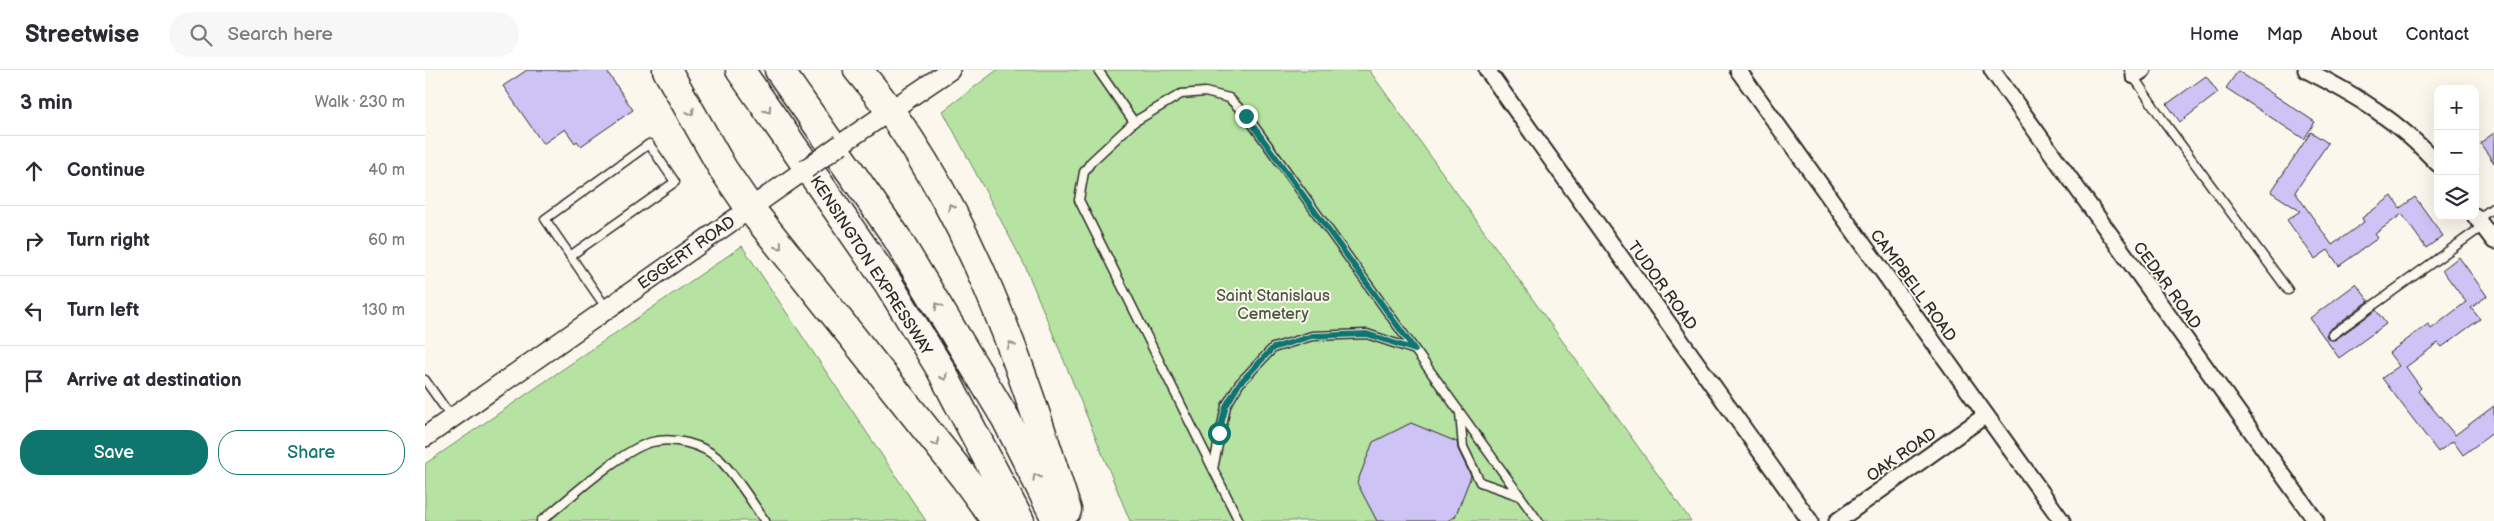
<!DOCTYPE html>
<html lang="en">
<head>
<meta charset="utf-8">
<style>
  :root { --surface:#fff; --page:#f7f7f7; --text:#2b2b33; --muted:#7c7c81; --line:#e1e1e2; --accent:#0f766e }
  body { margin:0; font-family:"Balsamiq Sans",sans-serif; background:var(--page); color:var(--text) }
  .controls { position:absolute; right:15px; top:15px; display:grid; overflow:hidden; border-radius:10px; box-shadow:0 5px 20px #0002 }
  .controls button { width:45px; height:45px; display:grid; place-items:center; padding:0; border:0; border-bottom:1px solid var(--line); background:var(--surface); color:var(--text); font:25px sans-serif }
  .stop { position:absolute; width:15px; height:15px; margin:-11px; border:4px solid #0f766e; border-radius:50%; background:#fff }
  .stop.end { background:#0f766e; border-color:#fff; box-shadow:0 1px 5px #0008 }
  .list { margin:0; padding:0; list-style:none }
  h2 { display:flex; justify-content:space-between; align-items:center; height:65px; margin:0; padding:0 20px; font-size:21px }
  h2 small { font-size:16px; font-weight:400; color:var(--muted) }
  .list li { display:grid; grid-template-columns:32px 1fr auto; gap:15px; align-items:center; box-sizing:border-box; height:70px; padding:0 20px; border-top:1px solid var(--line) }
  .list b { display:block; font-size:19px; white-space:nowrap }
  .list em { font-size:16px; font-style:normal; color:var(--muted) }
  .actions { display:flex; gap:10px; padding:15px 20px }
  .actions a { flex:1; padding:11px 0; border:1px solid var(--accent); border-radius:20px; text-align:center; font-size:18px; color:var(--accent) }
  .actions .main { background:var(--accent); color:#fff }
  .icon { flex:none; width:28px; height:28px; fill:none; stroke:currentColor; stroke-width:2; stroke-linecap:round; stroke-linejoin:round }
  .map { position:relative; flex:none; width:2069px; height:451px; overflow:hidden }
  header { display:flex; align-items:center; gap:30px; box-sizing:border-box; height:70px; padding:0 25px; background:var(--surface); border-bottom:1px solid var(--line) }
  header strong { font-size:24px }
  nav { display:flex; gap:28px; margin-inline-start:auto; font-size:18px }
  .search { width:350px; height:45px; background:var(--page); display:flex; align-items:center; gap:12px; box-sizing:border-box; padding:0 18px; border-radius:28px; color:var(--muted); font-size:19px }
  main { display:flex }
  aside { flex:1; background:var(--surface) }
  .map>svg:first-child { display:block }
  .green { fill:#b6e3a1; stroke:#708766 }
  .building { fill:#cdc3f5; stroke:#2b2b2b }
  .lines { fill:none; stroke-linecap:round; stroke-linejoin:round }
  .service-casing { stroke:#2b2b2b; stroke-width:11 }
  .minor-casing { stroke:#2b2b2b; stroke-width:19 }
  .tertiary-casing { stroke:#2b2b2b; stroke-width:22 }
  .motorway-casing { stroke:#2b2b2b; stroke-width:31 }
  .service { stroke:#fbf7ec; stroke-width:8 }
  .minor { stroke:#fbf7ec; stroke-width:15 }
  .tertiary { stroke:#fbf7ec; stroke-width:19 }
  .motorway { stroke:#fbf7ec; stroke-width:28 }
  .tertiary-bridge-casing { stroke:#2b2b2b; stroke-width:22; stroke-linecap:butt }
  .tertiary-bridge { stroke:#fbf7ec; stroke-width:19 }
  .oneway { stroke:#93918c }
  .route { stroke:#0f766e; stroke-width:6 }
  .labels { text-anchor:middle; stroke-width:4; stroke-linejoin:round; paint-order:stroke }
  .street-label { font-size:16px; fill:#2b2b2b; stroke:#fbf7ec }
  .park-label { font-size:16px; fill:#4e5948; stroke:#fbf7ec }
</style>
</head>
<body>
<header>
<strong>Streetwise</strong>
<div class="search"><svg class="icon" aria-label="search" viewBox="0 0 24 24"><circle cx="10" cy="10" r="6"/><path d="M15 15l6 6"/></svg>Search here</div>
<nav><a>Home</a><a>Map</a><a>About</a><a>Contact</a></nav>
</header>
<main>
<aside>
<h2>3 min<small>Walk · 230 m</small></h2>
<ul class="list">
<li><svg class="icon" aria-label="ahead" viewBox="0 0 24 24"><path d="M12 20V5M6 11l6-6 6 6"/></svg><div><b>Continue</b></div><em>40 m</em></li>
<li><svg class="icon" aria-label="right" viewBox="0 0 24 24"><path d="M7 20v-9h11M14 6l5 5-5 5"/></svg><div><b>Turn right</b></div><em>60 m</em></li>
<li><svg class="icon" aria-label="left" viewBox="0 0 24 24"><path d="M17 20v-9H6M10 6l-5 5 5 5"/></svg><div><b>Turn left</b></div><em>130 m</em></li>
<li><svg class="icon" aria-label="arrive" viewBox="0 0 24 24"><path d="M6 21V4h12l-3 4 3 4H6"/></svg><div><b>Arrive at destination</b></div></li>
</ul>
<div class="actions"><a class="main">Save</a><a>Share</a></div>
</aside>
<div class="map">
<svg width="2069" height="451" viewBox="0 0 2069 451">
  <rect width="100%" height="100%" fill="#fbf7ec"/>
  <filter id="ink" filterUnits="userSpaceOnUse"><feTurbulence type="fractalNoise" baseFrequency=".02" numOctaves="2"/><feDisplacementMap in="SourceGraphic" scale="10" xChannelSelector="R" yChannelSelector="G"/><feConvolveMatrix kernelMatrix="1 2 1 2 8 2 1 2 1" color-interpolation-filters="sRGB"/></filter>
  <g filter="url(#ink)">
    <!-- green -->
    <path class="green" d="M572 0H944L1266 451H705L600 196 518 41Z
      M317 176 501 451H0V394Z"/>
    <!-- building -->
    <path class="building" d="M102 0H181L208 40 156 76 152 71 150 73 140 59 118 74 78 16Z
      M1813 1 1890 52 1879 69 1801 18Z
      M1781 6 1793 23 1755 52 1742 34Z
      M1886 62 1903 73 1870 122 1907 175 1939 152 1937 148 1967 126 1975 138 1990 127 2018 166 2001 178 1977 144 1950 164 1953 168 1914 196 1903 180 1890 189 1862 150 1875 141 1846 122Z
      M2069 63V93L2055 73Z
      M2034 187 2062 226 2046 238 2055 249 2017 277 2013 273 1981 297 1996 318 1993 321 2030 365 2069 336V362L2038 385 2028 371 2013 382 1957 308 1974 296 1964 283 2003 254 2006 259 2041 232 2017 200Z
      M1931 214 1944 231 1904 260 1901 265 1903 269 1910 270 1951 240 1961 254 1914 288 1885 248Z
      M986 353 1032 372 1033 379 1046 406 1030 447 1022 451H952L932 413 948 372Z"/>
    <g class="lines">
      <defs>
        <path id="service" d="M673 0 709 52
          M1704 0 1740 53 1863 220
          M2053 149 2069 137
          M145 186 250 112 224 74 120 149 182 239
          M1907 265 2058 156
          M0 310 27 348
          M1035 343 1038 377 1055 412 1095 426
          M788 399 801 336 814 314 848 278 887 266 942 264 990 280
          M116 451C143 430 197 379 227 372 249 367 278 374 295 390 312 407 326 431 340 451
          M814 451 654 130 659 102 666 92 709 52 756 24 780 22 804 28 821 45 1113 451"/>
        <path id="minor" d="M1062 0 1385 451
          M1313 0 1637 451
          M1567 0 1891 451
          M1881 0C1933 26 1973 51 2013 94
          M1709 6 1718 0
          M2050 146 2069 171
          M1412 451 1561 345"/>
        <path id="tertiary" d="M416 74 525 0
          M0 367 381 99"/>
        <path id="motorway" d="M242 0 298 99 324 137 539 407 571 451
          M315 0 463 213 516 300 595 451
          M354 0 470 165 581 349 632 451
          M433 0C541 127 592 284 642 440"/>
      </defs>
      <!-- service casing -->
      <use href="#service" class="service-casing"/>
      <!-- minor casing -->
      <use href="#minor" class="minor-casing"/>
      <!-- tertiary casing -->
      <use href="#tertiary" class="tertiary-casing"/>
      <!-- motorway casing -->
      <use href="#motorway" class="motorway-casing"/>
      <!-- service -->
      <use href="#service" class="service"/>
      <!-- minor -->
      <use href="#minor" class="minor"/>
      <!-- tertiary -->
      <use href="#tertiary" class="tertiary"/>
      <!-- motorway -->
      <use href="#motorway" class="motorway"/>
      <defs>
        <path id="tertiary-bridge" d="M381 99 416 74"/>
      </defs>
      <!-- tertiary-bridge casing -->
      <use href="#tertiary-bridge" class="tertiary-bridge-casing"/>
      <!-- tertiary-bridge -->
      <use href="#tertiary-bridge" class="tertiary-bridge"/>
    </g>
    <!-- one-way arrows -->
    <defs><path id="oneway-chevron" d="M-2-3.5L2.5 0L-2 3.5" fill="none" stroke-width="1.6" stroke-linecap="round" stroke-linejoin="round" transform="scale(1.25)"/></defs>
    <g class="oneway">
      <use href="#oneway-chevron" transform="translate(343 40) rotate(55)"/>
      <use href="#oneway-chevron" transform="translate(266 42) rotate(60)"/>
      <use href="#oneway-chevron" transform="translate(526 137) rotate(-118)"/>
      <use href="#oneway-chevron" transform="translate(354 176) rotate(52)"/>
      <use href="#oneway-chevron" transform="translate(513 236) rotate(-121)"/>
      <use href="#oneway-chevron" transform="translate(586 275) rotate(-112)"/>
      <use href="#oneway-chevron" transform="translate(519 307) rotate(61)"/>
      <use href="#oneway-chevron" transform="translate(511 373) rotate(52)"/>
      <use href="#oneway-chevron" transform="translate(611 407) rotate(-117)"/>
    </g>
  </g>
  <g class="lines" filter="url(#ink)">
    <!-- route -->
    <path class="route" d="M794 363 801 336 814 314 848 278 887 266 942 264 990 280 821 46"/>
  </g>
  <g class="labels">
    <!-- street labels -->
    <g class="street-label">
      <text transform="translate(261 182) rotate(-35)" y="6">EGGERT ROAD</text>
      <text transform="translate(447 195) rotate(57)" y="6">KENSINGTON EXPRESSWAY</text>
      <text transform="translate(1238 215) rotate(54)" y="6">TUDOR ROAD</text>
      <text transform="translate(1489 215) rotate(54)" y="6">CAMPBELL ROAD</text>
      <text transform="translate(1743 215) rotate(54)" y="6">CEDAR ROAD</text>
      <text transform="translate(1476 384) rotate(-35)" y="6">OAK ROAD</text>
    </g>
    <!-- park labels -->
    <g class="park-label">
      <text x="848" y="231">Saint Stanislaus<tspan x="848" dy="18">Cemetery</tspan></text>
    </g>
  </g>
</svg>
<div class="controls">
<button>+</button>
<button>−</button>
<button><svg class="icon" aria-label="layers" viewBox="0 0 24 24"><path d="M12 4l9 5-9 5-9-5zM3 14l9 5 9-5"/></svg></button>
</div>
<div class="stop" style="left:794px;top:363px"></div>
<div class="stop end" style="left:821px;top:46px"></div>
</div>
</main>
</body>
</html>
